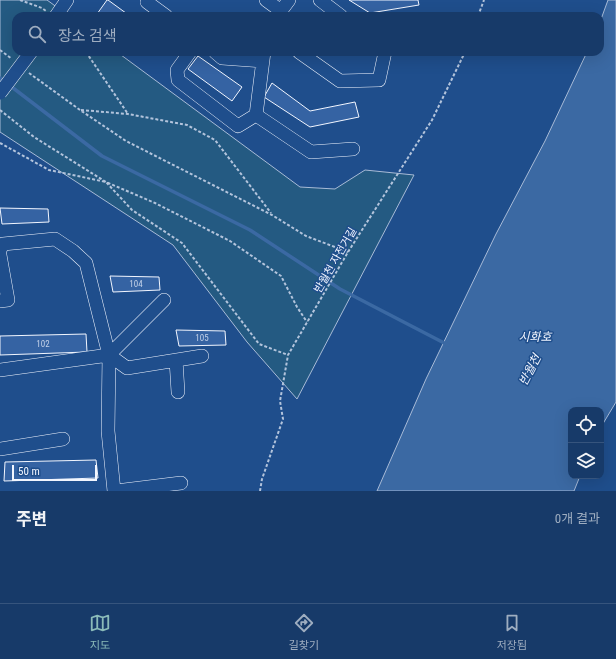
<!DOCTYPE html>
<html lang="ko">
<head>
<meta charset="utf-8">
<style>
  :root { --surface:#173a69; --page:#20416f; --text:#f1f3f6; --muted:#9eadc0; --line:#36547d; --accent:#8bbbb9 }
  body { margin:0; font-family:"Roboto Condensed","Noto Sans KR",sans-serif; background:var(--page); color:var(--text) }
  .controls { position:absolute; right:12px; bottom:12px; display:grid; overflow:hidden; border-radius:8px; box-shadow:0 4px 16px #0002 }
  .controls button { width:36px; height:36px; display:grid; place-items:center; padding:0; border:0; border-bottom:1px solid var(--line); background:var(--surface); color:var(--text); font:20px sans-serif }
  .scale { position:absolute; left:12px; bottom:10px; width:85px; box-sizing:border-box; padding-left:4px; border:2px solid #f2f6ff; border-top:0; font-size:11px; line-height:14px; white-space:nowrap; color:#f2f6ff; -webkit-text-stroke:3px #1f4e8c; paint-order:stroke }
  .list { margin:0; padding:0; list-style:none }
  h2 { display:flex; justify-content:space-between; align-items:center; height:52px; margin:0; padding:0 16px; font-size:17px }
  h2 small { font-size:13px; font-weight:400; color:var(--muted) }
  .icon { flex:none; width:22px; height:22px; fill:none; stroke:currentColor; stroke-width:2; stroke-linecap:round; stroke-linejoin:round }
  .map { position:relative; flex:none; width:616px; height:491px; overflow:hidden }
  .search { position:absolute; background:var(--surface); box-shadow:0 4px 16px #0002; left:12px; right:12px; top:12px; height:44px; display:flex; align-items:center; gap:10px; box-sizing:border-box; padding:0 14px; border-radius:12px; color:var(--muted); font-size:15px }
  .sheet { height:112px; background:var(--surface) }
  nav { display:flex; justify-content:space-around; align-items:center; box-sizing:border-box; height:56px; border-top:1px solid var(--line); background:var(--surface); font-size:11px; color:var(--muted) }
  nav a { display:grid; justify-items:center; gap:2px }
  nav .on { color:var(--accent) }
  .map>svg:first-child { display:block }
  .green { fill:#245a82; stroke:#a8bbd7 }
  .water { fill:#3b69a3; stroke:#a8bbd7 }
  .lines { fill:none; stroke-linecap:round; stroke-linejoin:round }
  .stream { stroke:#3b69a3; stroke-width:3.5 }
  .building { fill:#3563a3; stroke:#f2f6ff }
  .minor-casing { stroke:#f2f6ff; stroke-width:14 }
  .path { stroke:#b3c4dc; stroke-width:2; stroke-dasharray:3 2; stroke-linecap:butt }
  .minor { stroke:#1f4e8c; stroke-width:13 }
  .minor-bridge-casing { stroke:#f2f6ff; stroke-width:14; stroke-linecap:butt }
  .minor-bridge { stroke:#1f4e8c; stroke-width:13 }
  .labels { text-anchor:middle; stroke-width:3; stroke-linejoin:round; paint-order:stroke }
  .number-label { font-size:9px; fill:#c3d1e8 }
  .street-label { font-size:11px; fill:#f2f6ff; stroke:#1f4e8c }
  .water-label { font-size:12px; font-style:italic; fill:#f2f6ff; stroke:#1f4e8c }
</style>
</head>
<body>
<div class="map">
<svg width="616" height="491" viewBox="0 0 616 491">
  <rect width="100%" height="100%" fill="#1f4e8c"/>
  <!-- green -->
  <path class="green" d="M0 0H47L69 16H16V52H117L300 187 335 189 365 170 414 175 297 399 247 342 173 245 0 132Z"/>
  <!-- water -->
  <path class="water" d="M608 0H616V402L601 427V410H571V476H580L574 491H377L426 379 496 234 545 141 587 52H600V22Z"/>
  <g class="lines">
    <!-- stream -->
    <path class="stream" d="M0 78 102 156 250 230 340 289 448 345"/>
  </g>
  <!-- building -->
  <path class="building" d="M107 0H108L130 16H101L97 14Z
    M349 0H418L419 5 370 13Z
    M198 56 242 87 232 101 188 69Z
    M272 83 310 111 355 102 359 117 310 127 264 97Z
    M0 208 48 209 49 222 2 224Z
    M110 276 159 277 160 290 113 292Z
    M176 330 225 331 226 345 179 346Z
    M86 334 87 352 0 355V336Z
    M96 460 98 478 4 481 5 462Z"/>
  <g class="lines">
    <defs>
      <path id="minor" d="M148 0 147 2 166 16
        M266 0 281 11
        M320 0 341 16
        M56 16 67 0
        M277 16 289 0
        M190 52 177 70 178 80 238 126 256 115
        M215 52 222 58 262 61
        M299 52 340 81 379 80 385 52
        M256 115 311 152 353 149
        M256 115 264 52
        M0 250 3 244 55 239 73 251 86 263 109 355 108 431 114 491
        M0 255 8 300 0 301
        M109 355 127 368 202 356
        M176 360 178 392
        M0 370 109 355 164 300
        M0 449 63 439
        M116 491 181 483"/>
    </defs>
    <!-- minor casing -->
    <use href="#minor" class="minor-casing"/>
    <!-- path -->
    <path class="path" d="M20 0 42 8 46 11
      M478 16 484 0
      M0 50 12 59
      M86 52 128 114
      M29 73 80 110 126 141 272 215 306 236 348 252
      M0 110 34 137 106 182 155 203 230 241 281 276 297 307 307 322
      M81 110 128 114 187 125 215 140 271 213
      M0 143 49 170 106 182 132 210 182 243 259 344 288 355
      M260 491 262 479 283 419 280 401 288 355 348 252 432 120 465 52"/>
    <!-- minor -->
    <use href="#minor" class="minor"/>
    <defs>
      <path id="minor-bridge" d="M0 93 31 52"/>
    </defs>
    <!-- minor-bridge casing -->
    <use href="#minor-bridge" class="minor-bridge-casing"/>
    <!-- minor-bridge -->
    <use href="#minor-bridge" class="minor-bridge"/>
  </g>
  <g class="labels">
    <!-- number labels -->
    <g class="number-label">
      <text x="136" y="287">104</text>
      <text x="202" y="341">105</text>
      <text x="43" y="347">102</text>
    </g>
    <!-- street labels -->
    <g class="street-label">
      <text transform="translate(335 260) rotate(-60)" y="4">반월천 자전거길</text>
    </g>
    <!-- water labels -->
    <g class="water-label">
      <text x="535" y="341">시화호</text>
      <text transform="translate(530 370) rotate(-62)" y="4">반월천</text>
    </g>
  </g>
</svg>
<div class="controls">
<button><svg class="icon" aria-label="locate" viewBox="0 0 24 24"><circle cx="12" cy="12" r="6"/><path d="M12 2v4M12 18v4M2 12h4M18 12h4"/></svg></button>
<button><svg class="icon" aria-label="layers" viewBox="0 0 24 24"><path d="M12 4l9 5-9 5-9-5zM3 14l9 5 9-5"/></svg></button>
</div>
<div class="scale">50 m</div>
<div class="search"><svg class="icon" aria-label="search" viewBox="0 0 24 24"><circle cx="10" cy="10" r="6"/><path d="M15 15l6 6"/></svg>장소 검색</div>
</div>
<section class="sheet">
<h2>주변<small>0개 결과</small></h2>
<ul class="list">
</ul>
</section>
<nav>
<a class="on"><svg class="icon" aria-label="map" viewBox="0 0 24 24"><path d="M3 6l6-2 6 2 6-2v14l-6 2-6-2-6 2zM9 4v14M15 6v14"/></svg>지도</a>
<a><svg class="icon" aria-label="directions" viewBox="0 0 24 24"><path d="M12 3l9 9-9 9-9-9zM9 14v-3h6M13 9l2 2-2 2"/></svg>길찾기</a>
<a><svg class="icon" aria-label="saved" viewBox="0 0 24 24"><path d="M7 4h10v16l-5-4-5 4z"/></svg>저장됨</a>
</nav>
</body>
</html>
